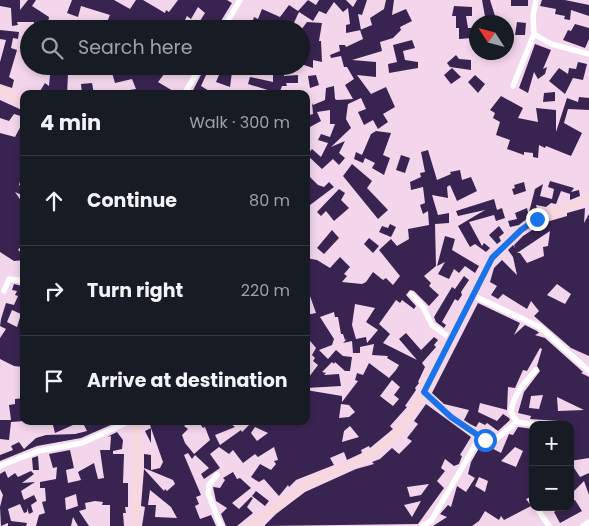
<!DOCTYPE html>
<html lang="en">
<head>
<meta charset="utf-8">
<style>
  :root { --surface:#171b24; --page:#20242c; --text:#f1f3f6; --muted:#9ea1a6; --line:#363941 }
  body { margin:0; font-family:Poppins,sans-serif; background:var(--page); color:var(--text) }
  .controls { position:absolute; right:15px; bottom:15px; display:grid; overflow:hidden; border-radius:10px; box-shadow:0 2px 8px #0003 }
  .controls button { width:45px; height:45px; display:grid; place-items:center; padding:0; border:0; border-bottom:1px solid var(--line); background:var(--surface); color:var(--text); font:25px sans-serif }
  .compass { position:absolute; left:469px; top:15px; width:45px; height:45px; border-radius:50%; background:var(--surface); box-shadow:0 2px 8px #0003; rotate:306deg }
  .stop { position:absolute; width:15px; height:15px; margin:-11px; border:4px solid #1a73e8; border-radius:50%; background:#fff }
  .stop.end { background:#1a73e8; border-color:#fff; box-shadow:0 1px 5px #0008 }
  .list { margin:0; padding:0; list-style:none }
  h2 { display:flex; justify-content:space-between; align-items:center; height:65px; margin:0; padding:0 20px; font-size:21px }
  h2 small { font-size:16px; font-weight:400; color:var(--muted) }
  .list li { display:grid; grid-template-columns:32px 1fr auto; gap:15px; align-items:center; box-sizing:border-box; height:90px; padding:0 20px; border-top:1px solid var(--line) }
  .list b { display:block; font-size:19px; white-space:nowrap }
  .list em { font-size:16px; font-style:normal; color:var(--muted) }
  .icon { flex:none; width:28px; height:28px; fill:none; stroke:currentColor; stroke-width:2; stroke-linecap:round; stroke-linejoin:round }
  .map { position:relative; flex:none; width:589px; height:526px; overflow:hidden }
  .search { position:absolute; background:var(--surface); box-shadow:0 2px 8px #0003; left:20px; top:20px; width:290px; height:55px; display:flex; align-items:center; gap:12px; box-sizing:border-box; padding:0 18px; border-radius:28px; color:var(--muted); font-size:19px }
  .panel { position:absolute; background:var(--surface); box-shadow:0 2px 8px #0003; left:20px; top:90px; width:290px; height:335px; border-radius:10px }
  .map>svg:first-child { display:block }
  .building { fill:#392451; fill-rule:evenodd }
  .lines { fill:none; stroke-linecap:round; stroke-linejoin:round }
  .street { stroke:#fff; stroke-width:5.5 }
  .secondary { stroke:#f8d8df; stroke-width:8 }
  .route { stroke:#1a73e8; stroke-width:6 }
</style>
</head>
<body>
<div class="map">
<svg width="589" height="526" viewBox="0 0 589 526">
  <rect width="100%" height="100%" fill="#f4d6ec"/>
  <!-- building -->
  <path class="building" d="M0 0H20V10L28 0H36L32 6 49 17 48 23 42 21 43 29H33L34 22H17L18 25 12 26 11 8 0 6Z
    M72 0H114L130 9 136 0H143L165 13 166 10 169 12 178 0H227L232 3 216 29 200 21 205 13 198 7 191 19 187 16 181 28 178 26 176 29H161L150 22 147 29H110L105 27 110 15 81 6 78 17 67 13Z
    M308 0 316 5 319 0H346L353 7 357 0H367L362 15 358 14 361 30 346 33V25L350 24 348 8 343 12 334 2 326 14 319 11 313 21 299 12 291 29H250L254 17 258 19 262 9 280 17 289 5 298 11Z
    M386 0H394L392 15 406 9 412 21 400 27 401 30 393 38 380 42 382 51 352 60 376 62V77L357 75 371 94 386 87 395 107 383 114 388 122 378 129 373 120 364 125 358 112 366 109 361 98 348 104 346 119 351 128 331 147 345 141 339 153 345 158 339 165 333 159 322 169 307 155 312 149 321 157 328 143 318 140 321 134 330 137 335 124H330V110L317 112 321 121 310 127H306V116L313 114 312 103 313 105 325 100 326 88 334 86 335 99 337 100 353 99 345 85 354 79 347 67H344L341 56 331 58 330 55 340 51 339 45H345L346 47 363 39 360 30 372 25 370 18 384 9Z
    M482 0H490L497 22H486Z
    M511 0H528V6H511Z
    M542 0H565L589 5V16L571 10 570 20 564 19 565 16 555 14 556 9 540 6Z
    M454 6 472 7V16H466L468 28H472V38L459 39V28H456V16H452Z
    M307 22 322 23 319 41H321L322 62 313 60V68L301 64V30Z
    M517 22 526 23 525 35H515Z
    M575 24 589 28V39L585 48 563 40 568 30 571 31Z
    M0 30 19 32 18 39 13 38 11 48 17 50 9 77 14 80 12 88 0 84V62L6 40 0 39Z
    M412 40 415 48 403 51 405 60 418 62V68L389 73 388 64 397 62 393 45Z
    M535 44 551 50 543 69 547 67 545 74 538 79 534 72 528 93 519 88Z
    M456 55 459 59 471 60V70L450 67 447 63Z
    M578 62 587 64 583 80 573 78 565 94 549 81 559 68 568 74 569 68 576 69Z
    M29 66H106L104 75 68 74 67 94H46L40 91 45 83 49 86 50 75Z
    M110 66H141L152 74 157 67 165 73 158 82 178 94H123V91L136 89 132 79 115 83Z
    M206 66H226L225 69 232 72 230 87 216 82 219 75 205 69Z
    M256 66H284V76L298 75V83H286L287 86H282L279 94H270L271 91 248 84 250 77 273 82V71L256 72Z
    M452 68 461 77 451 84 444 75Z
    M202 73 206 75 201 86 214 94H191Z
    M316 75 319 85 310 88 308 76Z
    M475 75 485 84 478 93 468 82Z
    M92 83 94 94H82L81 84Z
    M555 92V101L543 102 544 93Z
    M501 96 523 108 518 118 538 122 536 108 556 110V132L567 98 578 102 579 97 589 98V110L568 109 564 123 582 133 571 156 546 146 545 148 539 145 538 158 533 157V153L524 152V155L507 149 510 140 496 135 500 122 493 118 495 113 490 110Z
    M0 100 24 111V117L14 114 9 121 0 118Z
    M24 120V169L19 185 24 187V196L15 192 24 205V243L18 250 24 255V260L14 261 0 252V133L15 137Z
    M376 131 391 133 383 155 390 158 384 175 372 168 375 163 365 158 363 163 354 159 356 152 362 155 371 134Z
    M428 150 437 180 451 174 450 172 460 170 462 180 471 177 477 191 457 201 450 185 447 187 448 198 432 195 438 215 449 213V223L435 224 436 266 424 276 431 283 429 286 439 295 429 306 414 291 410 290 406 295 416 306 414 309 402 300 400 303 396 300 379 324 390 334 383 343 417 360 399 339 406 333 421 350 434 337 438 340 434 345 436 347 422 363 425 367 418 382 419 383 415 388 416 390 405 406 407 407 390 426 393 429 370 448 369 446 361 450 362 453 347 460 344 452 330 458 334 465 296 480 289 487 288 485 279 496 264 479 259 482 251 477 260 464 271 470 276 464 274 461 278 460 274 447 258 457 255 454 243 463 233 450 229 454 219 447 210 454 220 468 204 479 201 474 209 468 195 455 192 459 188 453 184 455 201 495 196 497 199 504 195 506 200 519 211 515 216 526H142L145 507 141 506 144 469 164 491 165 489 167 491 175 484 173 480 144 468V454L151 455V470L160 468 163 462 151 428V443L145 431 151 428 149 421H190L184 426 188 429 182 435 185 443 194 454 210 440 205 427 203 428 198 421H233L231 424 235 427 215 435 220 445 241 430 242 432 253 421H269L270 424 288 421 289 425 297 421H306V390L342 396V402L358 381 355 380 357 373 363 375 369 363 389 378 396 370 399 365 387 358 388 356 372 355 374 344 360 347V353H353L352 341 343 343 347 339 345 340 343 334H341L338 317H335L334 312 320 317 334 339 332 345 319 350 328 359 336 350 343 356 352 357 350 371H345L335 362 334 364 332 362 322 372 326 373 324 375 339 374 341 386 306 388V381L318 365 313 361 315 358 312 355 316 348 306 336V315L316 313 310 296H307L306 294V258L317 260 330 268 340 257 350 267 344 274 347 276 342 282 362 284 366 282 373 272 383 280 386 278 393 285 400 276 379 250 391 239 397 246 409 239 408 229 429 225 428 211 423 214 420 205 425 203 423 187 411 190 410 182 421 177 420 173 425 172 421 152ZM355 304 375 308 366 322 378 330 367 343 366 337 356 339 352 325ZM392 380 400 387 394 395 399 399 393 406 380 396ZM341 404 349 405 355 412 349 417 339 418ZM350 426 359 437 342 442 344 431ZM255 427 268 433 257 441 251 433ZM150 490 171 507 177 518 155 517 156 505H148Z
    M401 155 410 158 405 173 396 170Z
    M352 164 372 181 367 188 388 210 378 219 343 176Z
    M306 173 318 185 324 187 329 182 334 187 306 208Z
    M550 181 574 188 571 192 579 190 580 196 570 200V194L561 191 556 204 551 203 546 207 536 205 538 213 528 216 535 189 543 184 540 196 552 199 554 189 548 187Z
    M524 182 526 191 514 195 512 189 515 188 514 185Z
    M339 189 345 193 341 200 349 208 334 221 326 211 321 216 317 212Z
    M494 199 497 210 502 208 505 218 496 221 494 215 469 222 482 246 484 243 490 248 486 252 475 244 470 247 458 226 485 210 458 216 456 211Z
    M527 208 529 217 519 225 510 227 508 221 517 219 515 213Z
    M585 208 584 223 589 214V356L571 348 534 316 539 311 531 301 527 309 503 294 498 299 491 295 497 286 490 282 494 268 502 260 517 275 513 257 508 250 513 245 515 248 514 245 523 236 543 223 567 216V213ZM550 231 548 246 543 247 544 256 527 263 520 253H517ZM557 284 571 294 565 304 547 295Z
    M390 224 396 227 391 237 379 232 382 226 388 228Z
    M499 226 504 233 499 237 501 241 497 244 489 235Z
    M332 230 339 238 324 254 317 248Z
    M445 236 455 239 452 250 479 266 475 273 465 266 459 273 454 269 449 279 438 274 445 262 437 266Z
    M369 238 379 246 373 253 364 244Z
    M464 276 469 280 461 292 462 295 458 301 455 299 442 322 446 325 444 328 436 322 434 317 452 287 455 289Z
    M14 284 22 286 24 293 22 367 14 366 0 359V338L6 329 0 326 1 319 6 303 14 305 18 296 15 295 17 291 12 290ZM12 310 21 314 17 327 7 322Z
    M478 303 520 323 514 335 525 325 537 331 539 333 535 335 545 338 583 372 581 373 589 377V458L570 461V425H557L558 421 530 419 531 416 518 413 524 392 540 371 537 366 542 349 540 348 527 371 523 370 515 388 508 387 507 410 480 403 478 412 497 421 503 414 509 418 510 420 498 431 487 423 485 425 479 422 476 427 470 424 464 420 469 410 444 404 432 393ZM543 395 539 409 529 408 531 396ZM557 397 584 410 558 411Z
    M24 398V421L11 422 9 440 0 439V420H11L9 405 15 404V399Z
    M426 404 471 437 460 455 462 456 459 464 454 466 445 459 441 468 445 471 437 481 444 488 418 524 264 526 276 514 305 492 356 469 374 464 372 462 380 459 392 448 399 454 412 441 407 438 418 424 414 421ZM429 484 421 495 410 497 407 487ZM421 501 412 517 404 505Z
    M52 421H82L55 433Z
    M82 421H112L113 424 81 438 37 446 0 461V455L13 450 11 446 19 442 24 449 36 438 46 435 75 434 87 431Z
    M518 427 533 429V496L526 499 531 506 504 520 501 516 499 520 485 511 479 521 472 526H433L447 517 440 514 448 505 451 507 457 486 466 492 475 478 468 474 471 462 482 443 501 453 509 434 513 435ZM515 447 523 451 516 467 501 461ZM479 477 488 481 485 492 475 486Z
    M117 432 123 440 122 449 113 451V454H124L123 483H128V507H125L126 513H123L124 526H110V505H102L103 502 95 501 85 503 86 509 79 511 89 526H78L73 517 71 526H36L39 515 45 513 42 502 46 501 45 488H40V482L56 479 57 467 53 468 49 454 70 450 74 468 66 470 68 483 81 480 78 472 94 463 98 479 104 478 100 450H110L111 436 107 437ZM76 494 78 506 66 510 65 498Z
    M38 456 39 470H33L32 458Z
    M570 462 580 477 589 473V495L584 481 574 491 570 486Z
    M5 471 8 478 15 473 18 477 31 471 34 474 22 483 35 482 21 491 24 500 34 495 37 501 31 505 33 512 29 514 27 508V512L24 513 20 504 8 509 11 521 27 523 26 526H8V523L1 526 0 507 3 495 0 489V474Z
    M233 472 237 479 240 478 251 488 232 503 239 509 251 497 253 498 247 507 253 513 237 526H226L221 514 227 508 216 501 213 487 220 488 225 480 223 478Z
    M256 491 269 501 265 506 252 496Z
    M575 500 582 511 560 523 554 512 562 507H570V502Z"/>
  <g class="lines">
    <!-- street -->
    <path class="street" d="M536 0 533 16 534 34 551 44 589 54
      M223 29 240 0
      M513 86 534 34
      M184 94 201 66
      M4 291 9 279 24 281
      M411 294 423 307 432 325 450 338
      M472 295 540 327 589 371
      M424 392 451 417 491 443 517 422 538 425
      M517 422 511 412C513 395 525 382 536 370
      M0 466 38 451 82 443 130 421
      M217 475 209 485 208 493 221 526
      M531 500 533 502
      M536 507 549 526
      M422 526 431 521 480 437
      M583 526 589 522"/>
    <!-- secondary -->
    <path class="secondary" d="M0 90 24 101
      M135 526 138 452 136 421
      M250 526 307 484 367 457 395 437 415 408 492 258 521 230 537 219 589 199"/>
  </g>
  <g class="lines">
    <!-- route -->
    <path class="route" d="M485 440 451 417 424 392 492 258 521 230 537 219"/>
  </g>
</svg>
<div class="controls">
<button>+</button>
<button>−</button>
</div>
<svg class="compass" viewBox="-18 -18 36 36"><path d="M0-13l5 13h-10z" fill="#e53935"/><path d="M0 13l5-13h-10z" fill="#9ea1a6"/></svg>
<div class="stop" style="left:485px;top:440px"></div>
<div class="stop end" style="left:537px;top:219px"></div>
<div class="search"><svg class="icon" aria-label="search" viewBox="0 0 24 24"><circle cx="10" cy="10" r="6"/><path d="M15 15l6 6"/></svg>Search here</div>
<section class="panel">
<h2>4 min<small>Walk · 300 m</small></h2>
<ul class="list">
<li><svg class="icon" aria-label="ahead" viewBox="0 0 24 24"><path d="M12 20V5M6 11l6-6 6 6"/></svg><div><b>Continue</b></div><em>80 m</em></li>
<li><svg class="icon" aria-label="right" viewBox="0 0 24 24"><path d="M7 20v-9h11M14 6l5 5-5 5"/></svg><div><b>Turn right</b></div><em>220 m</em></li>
<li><svg class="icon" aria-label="arrive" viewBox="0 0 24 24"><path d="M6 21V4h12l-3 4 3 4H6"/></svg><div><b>Arrive at destination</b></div></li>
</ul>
</section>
</div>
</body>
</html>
